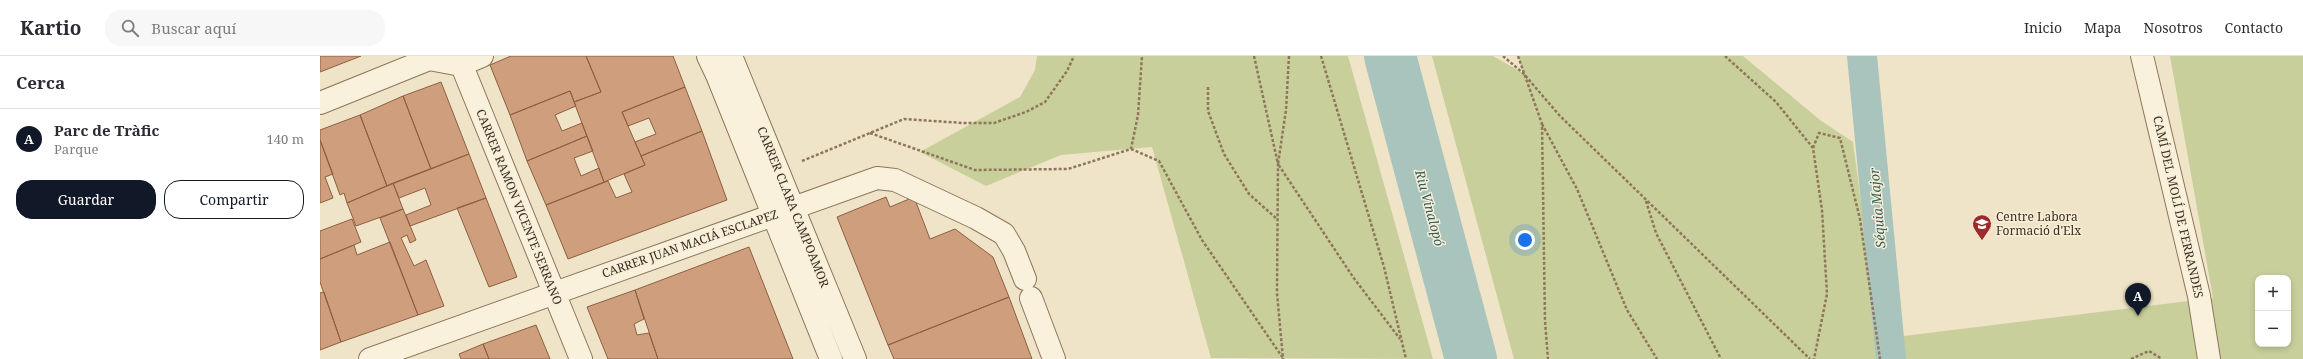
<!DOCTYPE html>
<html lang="es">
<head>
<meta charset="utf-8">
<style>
  :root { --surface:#fff; --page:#f7f7f7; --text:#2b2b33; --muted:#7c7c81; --line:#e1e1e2; --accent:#111827 }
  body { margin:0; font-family:"Noto Serif",serif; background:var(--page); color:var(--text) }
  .controls { position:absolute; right:12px; bottom:12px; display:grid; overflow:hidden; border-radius:8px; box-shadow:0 2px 6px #0003 }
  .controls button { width:36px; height:36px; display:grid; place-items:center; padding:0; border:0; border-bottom:1px solid var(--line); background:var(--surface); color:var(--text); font:20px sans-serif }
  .you { position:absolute; left:1205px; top:184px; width:14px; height:14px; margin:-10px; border:3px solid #fff; border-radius:50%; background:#1a73e8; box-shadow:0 0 0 6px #1a73e833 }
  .badge { display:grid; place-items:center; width:26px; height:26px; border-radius:50%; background:var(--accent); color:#fff; font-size:13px; font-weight:700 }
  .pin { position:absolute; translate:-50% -33px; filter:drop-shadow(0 1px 2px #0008) }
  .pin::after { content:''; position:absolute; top:21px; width:14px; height:12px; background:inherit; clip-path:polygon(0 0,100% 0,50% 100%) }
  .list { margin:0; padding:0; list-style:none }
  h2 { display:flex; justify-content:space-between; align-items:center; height:52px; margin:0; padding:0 16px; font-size:17px }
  h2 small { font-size:13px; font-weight:400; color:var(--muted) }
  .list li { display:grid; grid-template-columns:26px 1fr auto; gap:12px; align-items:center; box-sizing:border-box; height:60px; padding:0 16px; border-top:1px solid var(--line) }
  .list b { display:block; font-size:15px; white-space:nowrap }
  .list p { margin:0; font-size:13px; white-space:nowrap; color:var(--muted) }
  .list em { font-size:13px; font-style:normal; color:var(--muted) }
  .actions { display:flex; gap:8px; padding:12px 16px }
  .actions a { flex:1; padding:9px 0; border:1px solid var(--accent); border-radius:16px; text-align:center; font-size:14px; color:var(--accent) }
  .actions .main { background:var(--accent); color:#fff }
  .icon { flex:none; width:22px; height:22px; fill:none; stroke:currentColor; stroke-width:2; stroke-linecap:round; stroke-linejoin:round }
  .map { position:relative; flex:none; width:1983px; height:303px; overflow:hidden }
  header { display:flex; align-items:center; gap:24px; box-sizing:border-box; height:56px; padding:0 20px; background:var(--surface); border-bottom:1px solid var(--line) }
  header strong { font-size:19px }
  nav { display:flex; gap:22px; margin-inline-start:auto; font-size:14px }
  .search { width:280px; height:36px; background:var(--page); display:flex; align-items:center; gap:10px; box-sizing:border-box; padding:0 14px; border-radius:16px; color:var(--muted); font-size:15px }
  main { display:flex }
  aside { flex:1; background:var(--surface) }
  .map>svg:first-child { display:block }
  .green { fill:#c9cf9b; fill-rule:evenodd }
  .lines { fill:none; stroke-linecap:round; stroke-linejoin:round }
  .canal { stroke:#a9c4bc; stroke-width:30 }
  .river { stroke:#a9c4bc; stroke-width:52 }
  .building { fill:#cf9f7d; stroke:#8d5f41 }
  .minor-casing { stroke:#8d765c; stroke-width:24 }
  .path { stroke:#8d765c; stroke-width:2.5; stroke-dasharray:3 2; stroke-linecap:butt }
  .minor { stroke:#faf1dc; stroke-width:22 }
  .labels { text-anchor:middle; stroke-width:3; stroke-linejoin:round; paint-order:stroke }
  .street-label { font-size:12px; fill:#3d2e20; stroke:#f7eed8 }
  .poi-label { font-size:12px; fill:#3d2e20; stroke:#f7eed8; text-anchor:start }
  .water-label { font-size:13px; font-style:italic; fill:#2f5d5a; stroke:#f7eed8 }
</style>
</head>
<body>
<header>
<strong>Kartio</strong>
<div class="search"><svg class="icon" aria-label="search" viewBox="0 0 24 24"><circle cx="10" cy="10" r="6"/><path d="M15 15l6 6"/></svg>Buscar aquí</div>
<nav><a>Inicio</a><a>Mapa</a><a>Nosotros</a><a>Contacto</a></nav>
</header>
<main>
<aside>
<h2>Cerca<small></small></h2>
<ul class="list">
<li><span class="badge">A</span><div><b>Parc de Tràfic</b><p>Parque</p></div><em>140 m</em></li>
</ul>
<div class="actions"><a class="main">Guardar</a><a>Compartir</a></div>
</aside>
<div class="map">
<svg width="1983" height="303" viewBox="0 0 1983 303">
  <rect width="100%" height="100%" fill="#f0e4c8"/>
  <!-- green -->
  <path class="green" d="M717 0H1028L1113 303 891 302 832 91 741 99 666 130 600 96 700 41 715 14Z
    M1112 0H1173L1203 17 1198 0H1423L1500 64 1533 86 1559 283 1893 242 1850 0H1983V303H1194ZM1938 222H1968V288H1938Z"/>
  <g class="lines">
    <!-- canal -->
    <path class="canal" d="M1542 0 1571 303"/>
    <!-- river -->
    <path class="river" d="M1070 0 1151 303"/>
  </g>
  <!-- building -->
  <path class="building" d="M0 0H41L0 16Z
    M191 0H266L281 36 254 46 250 35 190 59 170 9Z
    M266 0H353L365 31 302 56 325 109 284 126 254 46 281 36Z
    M121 26 149 98 111 113 83 40Z
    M365 31 382 75 321 100 315 86 336 78 329 62 308 70 302 56Z
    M250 35 256 50 235 59 242 75 262 67 267 80 207 105 190 59Z
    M83 40 111 113 67 130 40 59Z
    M40 59 67 130 27 147 24 137 20 139 0 84V74Z
    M382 75 407 144 248 203 226 149 288 125 296 142 312 136 304 118 325 109 321 100Z
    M267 80 273 95 254 102 261 120 279 112 284 126 226 149 207 105Z
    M0 84 13 118 5 121 13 142 0 147Z
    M149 98 166 142 90 170 86 159 111 149 105 132 79 142 73 127Z
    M73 127 83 153 36 170 27 147Z
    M566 141 570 151 594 141 610 183 635 173 673 201 689 241 568 289 517 161Z
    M166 142 197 221 169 231 137 152Z
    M83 153 96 184 90 187 87 179 81 182 94 210 106 204 124 250 98 259 60 162Z
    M32 163 41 186 0 203V175Z
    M70 186 98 259 21 286 0 226V203L34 189 37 199Z
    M429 191 473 303H338L315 234Z
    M315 234 324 263 314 268 317 279 329 277 338 303H288L267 251Z
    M4 236 21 286 0 294V237Z
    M689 241 712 303H574L568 289Z
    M216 269 230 303H169L163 288Z
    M163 288 169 303H141L139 298Z"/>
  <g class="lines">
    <defs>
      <path id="minor" d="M138 0 261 303
        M388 0 397 19 511 303
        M411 0 535 303
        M1822 0 1879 240 1889 303
        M0 47 109 3 141 9 162 0
        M711 242 734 303
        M50 303 557 122 575 124 656 162 684 178 694 195 705 223"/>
    </defs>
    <!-- minor casing -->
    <use href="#minor" class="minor-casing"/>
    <!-- path -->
    <path class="path" d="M934 0 958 108 957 237 963 303
      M969 0 966 54 958 108 1033 221 1080 283
      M1001 0 1064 211 1086 303
      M1183 0 1203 17 1240 60 1490 303
      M1198 0 1222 68 1225 265 1228 303
      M1405 0 1456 46 1493 92 1502 154 1507 238 1494 303
      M888 31V55L904 98 929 138 957 163
      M1222 68 1257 133 1307 254 1337 303
      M550 77 655 114 748 113 811 93 818 59 822 0
      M1493 92 1499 77 1520 82 1540 163 1560 303
      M811 93 839 105 882 184 963 302
      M482 105 584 63 643 67H674L706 56 725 46 747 15 754 0
      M1326 145 1336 177 1401 303
      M1811 303 1829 295 1842 303"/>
    <!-- minor -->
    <use href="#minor" class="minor"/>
  </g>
  <!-- icons -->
  <defs>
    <symbol id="school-pin" viewBox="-11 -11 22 30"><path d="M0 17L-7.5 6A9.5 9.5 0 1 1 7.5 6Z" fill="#9e2a2b" stroke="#f7eed8"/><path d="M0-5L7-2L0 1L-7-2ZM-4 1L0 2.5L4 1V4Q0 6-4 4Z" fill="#fff"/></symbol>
  </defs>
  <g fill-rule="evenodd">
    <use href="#school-pin" x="1651" y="157" width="22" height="30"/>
  </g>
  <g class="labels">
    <!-- street labels -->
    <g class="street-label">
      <text transform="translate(199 151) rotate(68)" y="4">CARRER RAMON VICENTE SERRANO</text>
      <text transform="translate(473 151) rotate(68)" y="4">CARRER CLARA CAMPOAMOR</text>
      <text transform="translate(1858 151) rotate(77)" y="4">CAMÍ DEL MOLÍ DE FERRANDES</text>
      <text transform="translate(370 188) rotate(-19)" y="4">CARRER JUAN MACIÁ ESCLAPEZ</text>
    </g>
    <!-- poi labels -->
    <g class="poi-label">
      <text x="1676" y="165">Centre Labora<tspan x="1676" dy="14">Formació d'Elx</tspan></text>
    </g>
    <!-- water labels -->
    <g class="water-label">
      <text transform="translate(1110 152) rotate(75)" y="5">Riu Vinalopó</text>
      <text transform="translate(1557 152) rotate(-95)" y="5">Séquia Major</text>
    </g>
  </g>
</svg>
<div class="controls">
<button>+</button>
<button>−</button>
</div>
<div class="you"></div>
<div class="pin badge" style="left:1818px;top:260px">A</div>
</div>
</main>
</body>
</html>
